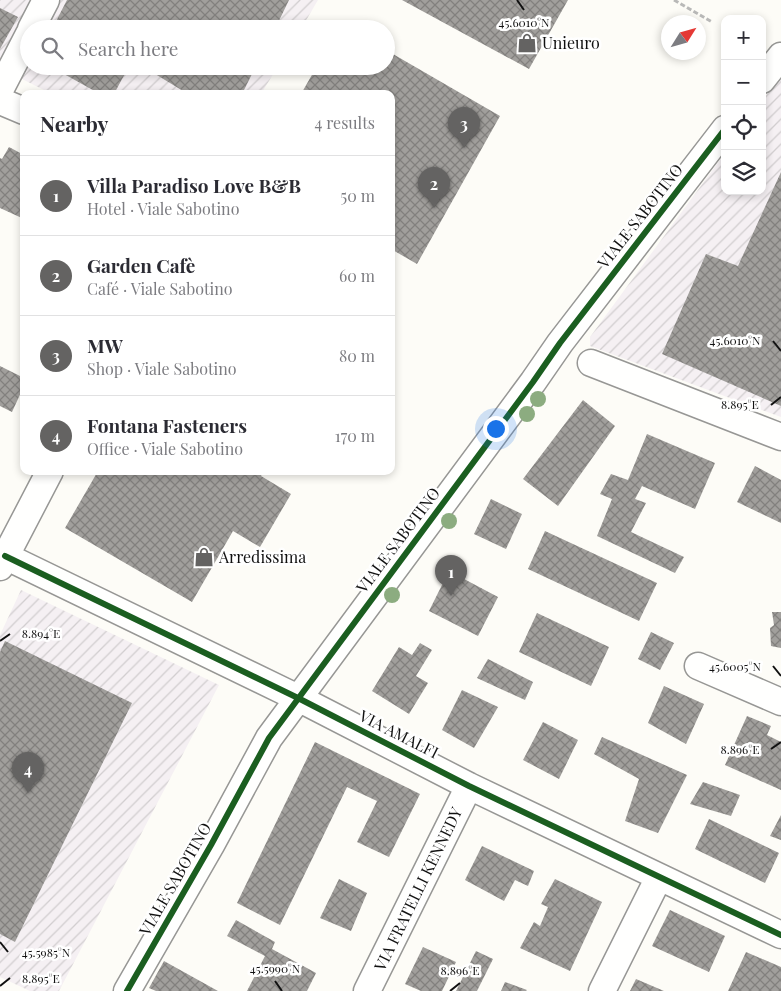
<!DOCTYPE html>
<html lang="en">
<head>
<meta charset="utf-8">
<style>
  :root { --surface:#fff; --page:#f7f7f7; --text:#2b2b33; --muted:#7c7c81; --line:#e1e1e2; --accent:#646362 }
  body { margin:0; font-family:"Playfair Display",serif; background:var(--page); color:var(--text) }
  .controls { position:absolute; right:15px; top:15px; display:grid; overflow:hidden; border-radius:10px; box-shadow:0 2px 8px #0003 }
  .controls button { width:45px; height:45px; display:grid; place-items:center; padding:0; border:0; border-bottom:1px solid var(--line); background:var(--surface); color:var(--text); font:25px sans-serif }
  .compass { position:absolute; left:661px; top:15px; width:45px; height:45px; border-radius:50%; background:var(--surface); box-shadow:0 2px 8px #0003; rotate:53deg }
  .you { position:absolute; left:495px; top:428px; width:18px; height:18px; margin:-12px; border:4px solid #fff; border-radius:50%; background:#1a73e8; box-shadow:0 0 0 8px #1a73e833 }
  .badge { display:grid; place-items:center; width:32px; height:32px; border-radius:50%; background:var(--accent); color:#fff; font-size:16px; font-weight:700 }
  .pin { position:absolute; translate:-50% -41px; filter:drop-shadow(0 1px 2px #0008) }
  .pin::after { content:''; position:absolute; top:26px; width:18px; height:15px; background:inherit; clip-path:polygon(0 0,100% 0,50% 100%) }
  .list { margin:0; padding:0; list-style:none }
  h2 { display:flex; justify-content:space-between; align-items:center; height:65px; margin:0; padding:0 20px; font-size:21px }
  h2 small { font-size:16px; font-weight:400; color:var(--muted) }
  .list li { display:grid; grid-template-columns:32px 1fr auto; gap:15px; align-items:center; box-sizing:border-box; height:80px; padding:0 20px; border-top:1px solid var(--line) }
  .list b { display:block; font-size:19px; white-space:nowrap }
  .list p { margin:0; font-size:16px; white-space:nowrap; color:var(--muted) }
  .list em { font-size:16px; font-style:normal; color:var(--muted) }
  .icon { flex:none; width:28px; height:28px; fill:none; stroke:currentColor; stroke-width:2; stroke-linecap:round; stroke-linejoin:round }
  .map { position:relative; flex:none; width:781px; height:991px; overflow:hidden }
  .search { position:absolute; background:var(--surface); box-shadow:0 2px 8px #0003; left:20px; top:20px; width:375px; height:55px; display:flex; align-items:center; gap:12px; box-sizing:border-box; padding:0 18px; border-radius:28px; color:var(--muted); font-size:19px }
  .panel { position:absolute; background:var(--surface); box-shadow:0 2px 8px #0003; left:20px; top:90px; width:375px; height:385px; border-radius:10px }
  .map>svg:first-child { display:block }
  .industrial { fill:url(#industrial-furrows) }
  .building { fill:url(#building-cross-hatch) }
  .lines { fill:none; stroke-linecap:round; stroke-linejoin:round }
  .minor-casing { stroke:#979795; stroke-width:29 }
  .path { stroke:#b9b9b8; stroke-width:3; stroke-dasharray:5 2.5; stroke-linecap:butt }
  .minor { stroke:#fffffe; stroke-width:26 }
  .cycleway-casing { stroke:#fff; stroke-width:9 }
  .cycleway { stroke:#1b5e20; stroke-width:6 }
  .tree { fill:#8cac80 }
  .ticks { fill:none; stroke:#111; stroke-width:2 }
  .labels { text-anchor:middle; stroke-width:5; stroke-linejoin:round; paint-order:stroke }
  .poi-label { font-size:16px; fill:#111; stroke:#fff; text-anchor:start }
  .street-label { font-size:16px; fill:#111; stroke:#fff }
  .ticks-label { font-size:12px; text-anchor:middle; fill:#111; stroke:#fff; stroke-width:5; stroke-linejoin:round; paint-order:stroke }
</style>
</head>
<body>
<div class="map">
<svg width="781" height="991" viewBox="0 0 781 991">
  <defs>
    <pattern id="industrial-furrows" width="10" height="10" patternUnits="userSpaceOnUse" patternTransform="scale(1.25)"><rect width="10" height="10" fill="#f5f0f3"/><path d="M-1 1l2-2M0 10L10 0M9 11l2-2" fill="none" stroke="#d1cdcf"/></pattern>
    <pattern id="building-cross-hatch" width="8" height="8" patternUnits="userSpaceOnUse" patternTransform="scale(1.25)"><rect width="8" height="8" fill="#a19f9c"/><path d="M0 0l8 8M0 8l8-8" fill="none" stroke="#82807e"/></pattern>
  </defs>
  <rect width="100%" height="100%" fill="#fdfcf7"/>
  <!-- industrial -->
  <path class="industrial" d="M0 0H318L301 29H29V66H278L261 94H52L0 68Z
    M781 75V417L590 346V337L725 153V191H762V101Z
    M21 590 219 685 59 991H30L0 977V635Z"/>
  <!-- building -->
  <path class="building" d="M67 0H289L275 29H52Z
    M402 0H568L529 69Z
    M0 8 18 17 0 49Z
    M386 50 500 116 417 264 391 249V94H301L317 66H386Z
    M46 66H129L114 94H100L64 74Z
    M142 66H256L242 94H188Z
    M9 147 24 155V219L0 208V158L2 159Z
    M781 172V406L662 354 706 254 738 266Z
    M0 366 24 378V386L12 412 0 406Z
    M583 400 615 426 558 506 523 479Z
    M647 434 715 463 695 509 642 486 635 499 646 503 631 532 684 557 675 573 597 536 612 499 600 494 611 474 628 480Z
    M755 466 781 480V523L737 502Z
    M98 471H264L261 476 291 494 260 547 233 531 192 602 65 528Z
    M491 499 522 514 506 549 474 534Z
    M545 531 657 583 639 621 528 569Z
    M449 571 498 597 478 636 429 611Z
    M772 612H781V648L771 646 770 628 774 625Z
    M537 613 609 647 591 686 519 652Z
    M651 632 674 643 660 670 638 659Z
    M5 641 132 703 15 942 0 934V652Z
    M420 643 432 650 416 676 428 683 409 714 372 691 399 647 412 655Z
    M488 659 533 682 525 700 477 678Z
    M664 686 704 704 686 744 648 723Z
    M462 690 498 707 474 748 442 730Z
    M747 716 771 726 767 735 781 742V790L725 765Z
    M543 722 578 740 559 779 523 760Z
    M602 737 687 775 658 833 625 821 639 779 594 754Z
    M315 742 420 794 389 857 357 842 377 801 347 787 280 925 237 903Z
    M703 782 740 795 731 816 690 804Z
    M781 815V840L770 836Z
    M709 819 779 853 765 883 695 849Z
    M482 846 534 871 528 886 515 880 504 901 465 880Z
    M339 879 367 893 351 931 320 918Z
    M555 879 602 902 570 971 520 948 534 922 540 926 548 907 541 904Z
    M670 910 725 936 709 972 652 946Z
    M236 920 275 942 272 949 316 973 307 991H247L265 956 227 936Z
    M423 947 456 962 442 991H421L405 984Z
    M476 951 493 959 477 991H456Z
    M746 952 781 967V991H728Z
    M164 961 218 991H156L149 988Z
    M636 979 664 991H630Z
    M505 982 527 990 526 991H501Z"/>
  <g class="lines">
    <defs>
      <path id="minor" d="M31 29 46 0
        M762 80 781 56
        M0 90 29 34
        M0 101 24 111
        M591 363 781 437
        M5 556 298 698 469 786 781 935
        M0 567 50 471
        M698 666 781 702
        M127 991 211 845 269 738 533 382 560 343 725 129
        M367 991 469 786
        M602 991 659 877"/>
    </defs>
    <!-- minor casing -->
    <use href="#minor" class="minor-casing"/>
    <!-- path -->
    <path class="path" d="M674 0 712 22"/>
    <!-- minor -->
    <use href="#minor" class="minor"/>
    <defs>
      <path id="cycleway" d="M5 556 298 698 469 786 781 935
        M127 991 211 845 269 738 533 382 560 343 725 129"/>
    </defs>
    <!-- cycleway casing -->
    <use href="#cycleway" class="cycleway-casing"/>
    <!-- cycleway -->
    <use href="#cycleway" class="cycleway"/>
  </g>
  <!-- trees -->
  <g class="tree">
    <circle cx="538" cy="399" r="8"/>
    <circle cx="527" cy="414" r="8"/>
    <circle cx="449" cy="521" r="8"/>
    <circle cx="392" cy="595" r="8"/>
  </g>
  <!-- ticks -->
  <path class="ticks" d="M517 0 524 10M773 341 781 351M771 405 781 397M0 641 10 634M773 666 781 676M771 749 781 742M0 942 8 952M275 981 282 991M0 986 10 978M450 991 460 983"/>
  <!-- icons -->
  <defs>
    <symbol id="shop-bare" viewBox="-9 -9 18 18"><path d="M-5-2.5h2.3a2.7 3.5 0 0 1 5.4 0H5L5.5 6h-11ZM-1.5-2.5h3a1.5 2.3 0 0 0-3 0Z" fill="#646362" stroke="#fff" stroke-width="2.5" paint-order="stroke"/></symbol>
  </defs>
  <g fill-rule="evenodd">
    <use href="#shop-bare" x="513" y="29" width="28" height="28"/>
    <use href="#shop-bare" x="190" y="543" width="28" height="28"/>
  </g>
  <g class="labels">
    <!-- poi labels -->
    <g class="poi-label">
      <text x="542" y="49">Unieuro</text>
      <text x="219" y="563">Arredissima</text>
    </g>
    <!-- street labels -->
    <g class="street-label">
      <text transform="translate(640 216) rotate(-52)" y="6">VIALE SABOTINO</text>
      <text transform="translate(398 540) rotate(-53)" y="6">VIALE SABOTINO</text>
      <text transform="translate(399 734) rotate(27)" y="6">VIA AMALFI</text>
      <text transform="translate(175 879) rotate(-60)" y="6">VIALE SABOTINO</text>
      <text transform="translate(418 889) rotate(-64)" y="6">VIA FRATELLI KENNEDY</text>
    </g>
  </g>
  <g class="ticks-label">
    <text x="524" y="27">45.6010°N</text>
    <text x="735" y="345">45.6010°N</text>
    <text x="740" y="409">8.895°E</text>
    <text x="41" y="638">8.894°E</text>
    <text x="735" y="671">45.6005°N</text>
    <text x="740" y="754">8.896°E</text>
    <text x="46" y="957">45.5985°N</text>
    <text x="275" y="973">45.5990°N</text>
    <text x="460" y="975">8.896°E</text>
    <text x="41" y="983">8.895°E</text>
  </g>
</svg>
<div class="controls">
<button>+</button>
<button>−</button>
<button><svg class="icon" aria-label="locate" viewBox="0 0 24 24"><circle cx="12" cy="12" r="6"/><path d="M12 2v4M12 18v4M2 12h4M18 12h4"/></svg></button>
<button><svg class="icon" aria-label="layers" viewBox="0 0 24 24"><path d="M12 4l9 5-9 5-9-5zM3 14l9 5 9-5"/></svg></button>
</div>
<svg class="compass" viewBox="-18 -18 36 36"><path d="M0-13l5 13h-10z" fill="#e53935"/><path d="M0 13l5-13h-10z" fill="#7c7c81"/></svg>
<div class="you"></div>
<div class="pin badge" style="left:451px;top:596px">1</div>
<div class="pin badge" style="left:434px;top:208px">2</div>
<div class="pin badge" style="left:464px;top:148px">3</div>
<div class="pin badge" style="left:28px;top:793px">4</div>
<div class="search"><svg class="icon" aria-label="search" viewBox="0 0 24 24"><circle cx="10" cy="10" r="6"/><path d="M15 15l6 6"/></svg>Search here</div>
<section class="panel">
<h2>Nearby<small>4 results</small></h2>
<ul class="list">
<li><span class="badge">1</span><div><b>Villa Paradiso Love B&amp;B</b><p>Hotel · Viale Sabotino</p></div><em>50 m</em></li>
<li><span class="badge">2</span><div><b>Garden Cafè</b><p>Café · Viale Sabotino</p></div><em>60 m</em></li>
<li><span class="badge">3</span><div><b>MW</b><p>Shop · Viale Sabotino</p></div><em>80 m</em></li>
<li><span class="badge">4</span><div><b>Fontana Fasteners</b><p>Office · Viale Sabotino</p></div><em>170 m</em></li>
</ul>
</section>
</div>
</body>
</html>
